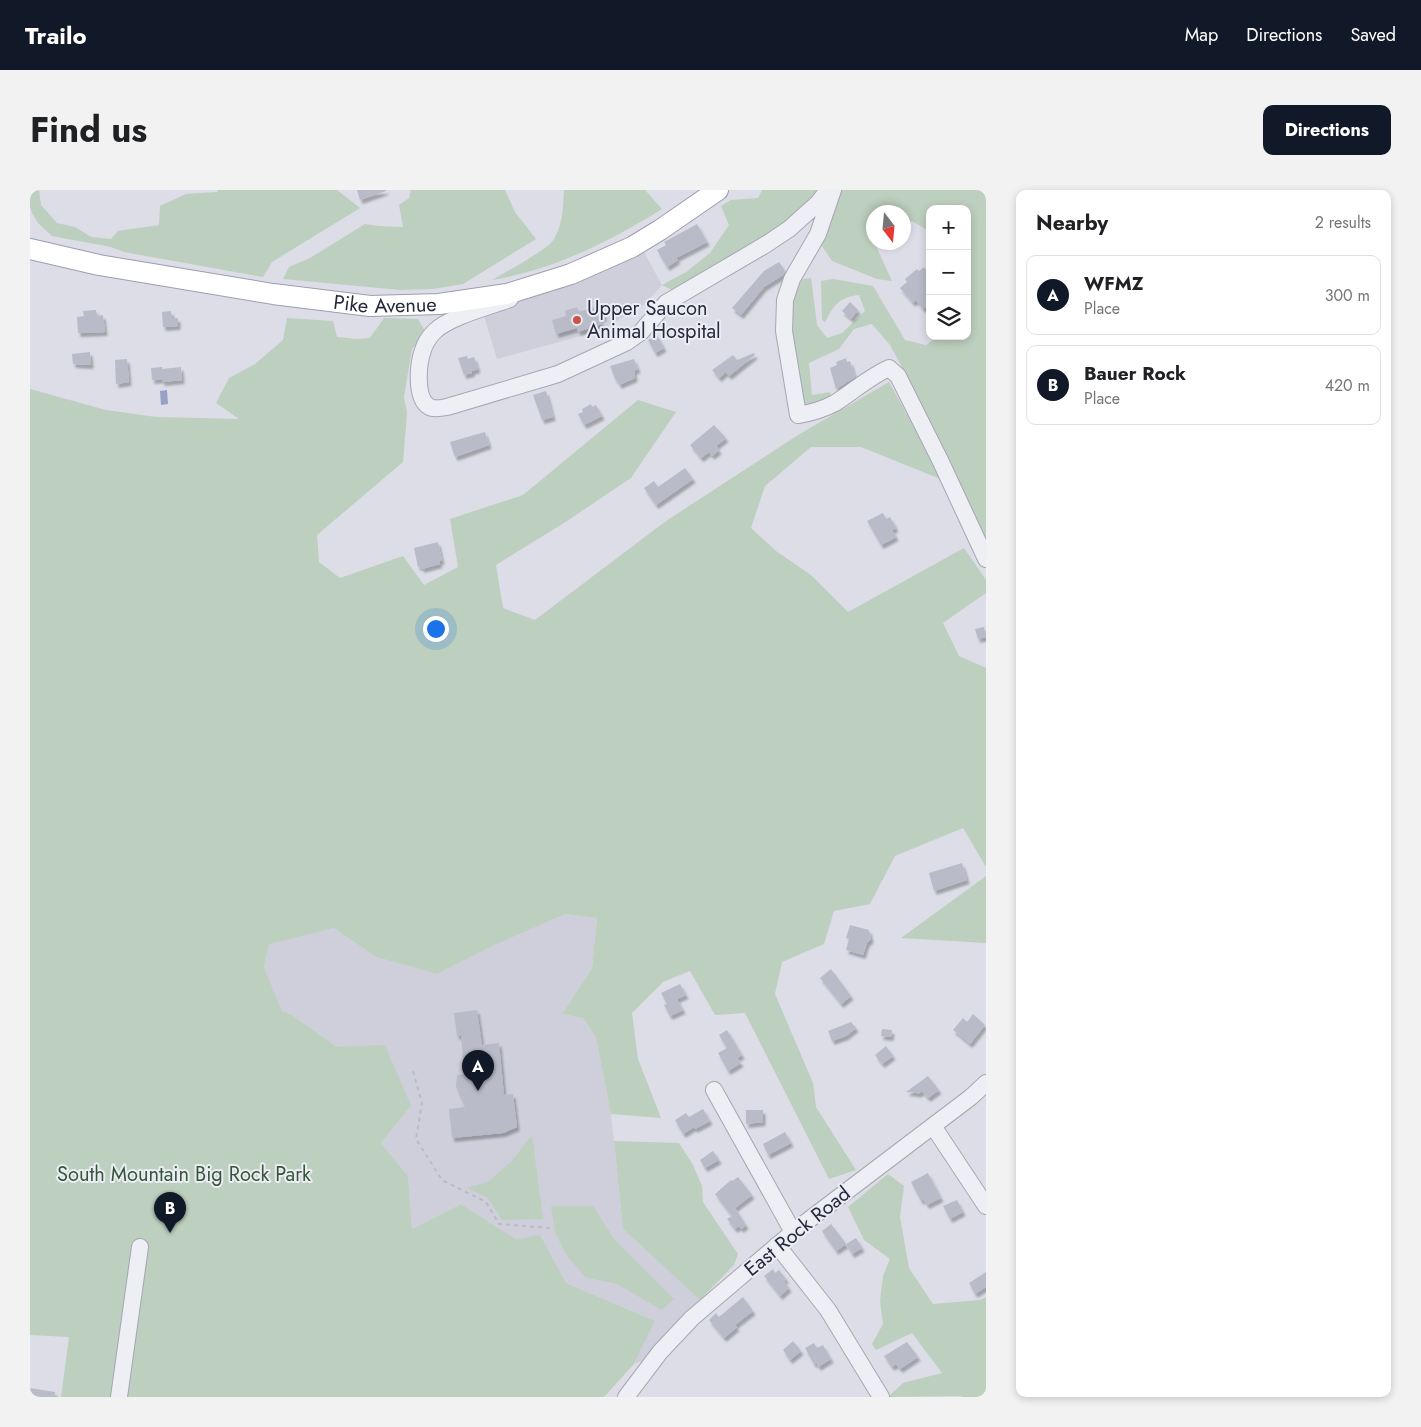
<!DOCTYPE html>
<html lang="en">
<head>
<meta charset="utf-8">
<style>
  :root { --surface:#fff; --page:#f2f2f2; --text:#202124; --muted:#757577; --line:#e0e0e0; --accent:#111827 }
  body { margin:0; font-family:Jost,sans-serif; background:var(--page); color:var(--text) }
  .controls { position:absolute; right:15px; top:15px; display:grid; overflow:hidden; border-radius:10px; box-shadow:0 2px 8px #0003 }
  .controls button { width:45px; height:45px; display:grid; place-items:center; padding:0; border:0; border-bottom:1px solid var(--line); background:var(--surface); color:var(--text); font:25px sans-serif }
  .compass { position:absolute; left:836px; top:15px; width:45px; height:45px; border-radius:50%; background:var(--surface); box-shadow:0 2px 8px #0003; rotate:164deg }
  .you { position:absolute; left:405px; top:438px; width:18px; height:18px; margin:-12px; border:4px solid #fff; border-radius:50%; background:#1a73e8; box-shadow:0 0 0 8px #1a73e833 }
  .badge { display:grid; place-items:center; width:32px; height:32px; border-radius:50%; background:var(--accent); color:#fff; font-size:16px; font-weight:700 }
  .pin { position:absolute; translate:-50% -41px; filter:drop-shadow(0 1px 2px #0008) }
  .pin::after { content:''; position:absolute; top:26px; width:18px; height:15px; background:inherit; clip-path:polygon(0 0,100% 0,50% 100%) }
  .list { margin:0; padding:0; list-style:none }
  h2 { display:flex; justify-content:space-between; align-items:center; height:65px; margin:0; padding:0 20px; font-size:21px }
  h2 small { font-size:16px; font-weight:400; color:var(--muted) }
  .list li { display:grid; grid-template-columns:32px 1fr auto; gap:15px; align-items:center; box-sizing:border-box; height:80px; margin:0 10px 10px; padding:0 10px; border:1px solid var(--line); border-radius:10px }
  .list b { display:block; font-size:19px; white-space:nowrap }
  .list p { margin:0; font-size:16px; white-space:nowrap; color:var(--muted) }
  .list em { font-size:16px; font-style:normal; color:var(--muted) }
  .icon { flex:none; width:28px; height:28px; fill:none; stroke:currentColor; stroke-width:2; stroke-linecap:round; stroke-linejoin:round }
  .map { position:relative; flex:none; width:956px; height:1207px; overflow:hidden; border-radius:10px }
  header { display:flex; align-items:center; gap:30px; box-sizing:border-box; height:70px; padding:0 25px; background:var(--accent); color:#fff }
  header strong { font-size:24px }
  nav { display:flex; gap:28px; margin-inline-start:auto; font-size:18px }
  .intro { display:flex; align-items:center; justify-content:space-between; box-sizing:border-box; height:120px; padding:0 30px }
  h1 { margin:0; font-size:35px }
  .button { padding:12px 22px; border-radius:10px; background:var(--accent); color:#fff; font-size:18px; font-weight:700 }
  main { display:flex; gap:30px; padding:0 30px }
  aside { flex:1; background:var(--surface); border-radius:10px; box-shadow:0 2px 8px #0003 }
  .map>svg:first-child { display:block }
  .built { fill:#cecfda }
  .green { fill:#bdcfbe }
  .water { fill:#97a1c5 }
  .building { fill:#b9bbc8; filter:url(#shadow) }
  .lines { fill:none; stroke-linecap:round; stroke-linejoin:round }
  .minor-casing { stroke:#a5a7b3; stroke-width:18 }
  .major-casing { stroke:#9c9eb1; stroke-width:22 }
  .path { stroke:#babbc4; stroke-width:2; stroke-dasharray:4 4; stroke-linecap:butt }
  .minor { stroke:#eeeff4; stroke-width:16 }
  .major { stroke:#fff; stroke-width:20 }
  .poi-dot { fill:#c95443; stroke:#ebecf4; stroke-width:2 }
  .labels { text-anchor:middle; stroke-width:4; stroke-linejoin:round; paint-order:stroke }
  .street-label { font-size:20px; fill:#26283b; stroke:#ebecf4 }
  .poi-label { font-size:20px; fill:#26283b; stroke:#ebecf4; text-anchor:start }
  .park-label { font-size:20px; fill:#345637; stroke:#ebecf4 }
</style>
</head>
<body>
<header>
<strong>Trailo</strong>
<nav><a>Map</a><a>Directions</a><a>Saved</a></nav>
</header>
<div class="intro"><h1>Find us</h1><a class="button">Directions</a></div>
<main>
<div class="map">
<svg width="956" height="1207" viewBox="0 0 956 1207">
  <defs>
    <filter id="shadow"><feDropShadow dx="2.5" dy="4" stdDeviation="1" flood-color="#0004"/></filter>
  </defs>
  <rect width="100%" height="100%" fill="#dcdde6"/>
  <!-- built -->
  <path class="built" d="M613 60 632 95 614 115 569 141 467 169 454 126 498 108 526 100 568 83Z
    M535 724 567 728 562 778 532 824 553 828 566 847 581 924 593 1039 670 1110 638 1143 617 1169 604 1174 625 1131 536 1093 510 1046 486 1049 431 1014 382 1039 378 986 351 953 381 916 307 857 262 825 252 821 234 777 239 753 304 738 346 767 407 784 467 754Z"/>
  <!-- green -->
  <path class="green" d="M0 0H9L11 15 27 33 45 37 61 47 81 49 88 41 129 35 130 16 156 4 187 2 188 0H307L330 18 242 72 233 87 94 62 81 57 22 46 8 33 2 23 0 17Z
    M381 0H475L485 22 506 49 433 94 403 99 371 100 253 89 259 77 280 68 335 34 348 36 373 37 369 15 379 8Z
    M534 0H615L632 19C581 51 523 80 462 90 474 83 519 59 524 49 533 34 533 17 534 0Z
    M732 0H790L784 9 741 42 644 101 632 95 656 82 680 63 699 35 691 16 701 10 728 8Z
    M808 0H956V351L872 177 860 155 842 134 824 139 809 159 779 173 782 205 800 202 801 208 772 221 757 135 760 107 773 89 781 88 787 135 797 148 812 143 835 121 829 105C808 108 805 114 795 132L792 130 791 91 803 89 843 96 875 150 896 155 909 146H937V19H900V42L882 31 874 34V22H844V52L849 53 846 56 862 91 847 89 802 71 792 56Z
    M257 128 303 131 307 147 327 149 340 148 354 128 388 129 396 143 382 159 374 207 377 223 373 272 287 345 289 372 310 388 373 366 394 395 428 377 420 329 493 305 608 210 646 222 601 288 537 331 466 375 473 418 505 430 636 331 768 245 859 192 913 290 831 257H781L735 296 721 338 746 361 781 385 818 422 934 358 956 390V403L913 433 929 466 956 478V677L933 638 865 666 840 714 804 721 794 754 752 772 745 804 783 893 786 917 826 980 799 989 715 823 685 825 660 781 633 792 602 823 608 869 631 928 581 924 566 847 553 828 532 824 562 778 567 728 535 724 467 754 407 784 346 767 304 738 239 754 234 777 252 821 262 825 307 857 355 855 381 916 351 953 378 986 382 1039 431 1014 486 1049 510 1045 536 1093 625 1131 604 1174 574 1207H31L39 1147 0 1145V199L76 220 126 227 209 229 186 213 199 188 225 174 253 150Z
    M956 686V753L871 748Z
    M502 945 513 1029 472 1030 458 1008 437 998 458 992 481 972Z
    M584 951 649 953 663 975 672 996 673 1012 708 1064 704 1075 670 1110 593 1039Z
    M858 984 874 996 870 1027 879 1078 903 1114 950 1110 956 1107V1207H932L931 1206 858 1207 873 1193 912 1183 882 1143 846 1160 842 1154 853 1134 850 1111 853 1086 860 1069 834 1050 818 1017Z
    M521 1016H563L584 1049 644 1109 632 1120 587 1094 555 1087 535 1063 525 1042Z"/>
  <!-- water -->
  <path class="water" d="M137 200 138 214 131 215 130 201Z"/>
  <!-- building -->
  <path class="building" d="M327 0H356V1L330 10Z
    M667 34 677 52 646 68 648 70 637 77 627 60 636 55 634 52Z
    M749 72 755 81 753 85 734 97 711 125 702 118 734 81Z
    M894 77 900 85V113L893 119 886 110 883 113 870 98 877 92 875 89 887 79 889 81Z
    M820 112 828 120 821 129 812 121Z
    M570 115 574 127 569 129 572 134 548 142 547 138 526 144 522 130 536 126 535 121 547 117 549 122Z
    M66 120 67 126 73 125 75 142 48 143 47 127 54 126 53 121Z
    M141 121 142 128H148V136L133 137 132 122Z
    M627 145 634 158 625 163 618 150Z
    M60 162 61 175 43 174 42 164Z
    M724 163 725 165 699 186 696 182 689 188 682 180 703 165 707 170Z
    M437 166 438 169 444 167 448 179 442 181V183L434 185 428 168Z
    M816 168 817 172 820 171 825 187 806 199 800 178 807 175 806 172Z
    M97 169 99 192 86 194 85 170Z
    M604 169 608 179 604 181 605 188 589 195 587 190 586 191 580 176Z
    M132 177V179L151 177 152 190 132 192V189L122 190 121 178Z
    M516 201 523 227 512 230 503 205Z
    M561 214 562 217 566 215 572 226 554 235 548 224 553 222 552 219Z
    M684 235 696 248 686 256 689 260 682 266 679 262 671 268 660 255Z
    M455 242 459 255 425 267 420 252Z
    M655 278 663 289 626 315 614 298 624 291 628 297Z
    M853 323 856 329 860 327 866 338 862 340 866 347 851 355 837 331Z
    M408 352 412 371H409L410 374 392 379 391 376 388 377 384 358Z
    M954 437 956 447 948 449 945 439Z
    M932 673 937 690 904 701 899 683Z
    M820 735 839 740 841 749 837 753 833 765 816 760 819 749 816 748Z
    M801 779 821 806 811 814 790 788Z
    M650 794 656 805 647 809 653 820 640 826 634 815 637 814 631 803Z
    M447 820 452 855 469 853 474 905 483 904 487 937 473 943 422 948 419 919 435 917 426 897 427 885 434 884 431 845 427 846 424 823Z
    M943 824 955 835 940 854 923 840 933 828 937 832Z
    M821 832 826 838 816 846 802 851 798 841Z
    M852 839 862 840 861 847 851 846Z
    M697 840 712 865 707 868 711 873 698 881 688 863 697 858 689 845Z
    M856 856 863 866 852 874 845 865Z
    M898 886 909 900 898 908 892 901 888 904 887 903 876 902Z
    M673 919 680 931 665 939 664 937 653 944 645 930 656 923 659 927Z
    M716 920H733V932L716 934Z
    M755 942 761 953 738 965 733 954Z
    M683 961 689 970 675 978 670 970Z
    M898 983 911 1008 897 1015 893 1009 891 1011 881 992Z
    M708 987 722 1005 705 1018 716 1035 711 1039 709 1036 705 1039 697 1029 702 1026 685 1004 701 990 702 991Z
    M927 1010 933 1022 920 1029 913 1016Z
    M801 1034 816 1054 806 1061 792 1041Z
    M826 1048 832 1058 822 1064 816 1054Z
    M743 1079 745 1083 749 1080 756 1089 754 1091 759 1098 750 1106 734 1086Z
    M956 1082V1097L945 1104 939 1093Z
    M713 1107 723 1121 705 1135 707 1137 694 1148 679 1130 686 1123 689 1127Z
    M763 1151 771 1161 760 1170 753 1160Z
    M877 1152 888 1167 870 1179 866 1174 862 1177 854 1166Z
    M784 1153 787 1158 793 1155 801 1169 788 1177 787 1173 784 1174 775 1158Z
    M0 1198 25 1202 24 1207H0Z"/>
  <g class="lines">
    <defs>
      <path id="minor" d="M803 0 788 44 762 89 755 110 754 141 768 225C780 223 794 219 805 213 824 201 839 187 859 178L868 186 911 272 956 369
        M480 109C461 116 419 127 405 141 400 146 395 153 393 160 388 174 384 212 402 218 407 219 412 218 417 217L528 184 597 152 611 142 636 113 735 55 759 39 788 13 798 0
        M684 900 763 1042
        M903 936 956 1016
        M747 1055 798 1120 851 1207
        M89 1207 110 1057
        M596 1207 630 1162 662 1128 763 1042 941 907 956 893"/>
      <g id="major">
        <path id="s1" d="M0 59 69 75 243 104 340 116 409 114 477 104 541 84 602 57 630 40 688 0"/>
      </g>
    </defs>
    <!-- minor casing -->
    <use href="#minor" class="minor-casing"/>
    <!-- major casing -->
    <use href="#major" class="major-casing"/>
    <!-- path -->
    <path class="path" d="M383 881 392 913 386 949 412 990 456 1012 469 1034 520 1038"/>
    <!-- minor -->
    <use href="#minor" class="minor"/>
    <!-- major -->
    <use href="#major" class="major"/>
  </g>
  <!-- markers -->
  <circle class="poi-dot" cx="547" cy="130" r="5"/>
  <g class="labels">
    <!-- street labels -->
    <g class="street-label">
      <text dy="7" stroke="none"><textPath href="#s1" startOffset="360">Pike Avenue</textPath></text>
      <text transform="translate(767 1041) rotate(-39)" y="7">East Rock Road</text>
    </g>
    <!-- poi labels -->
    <g class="poi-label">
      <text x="557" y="125">Upper Saucon<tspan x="557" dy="23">Animal Hospital</tspan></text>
    </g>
    <!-- park labels -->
    <g class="park-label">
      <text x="154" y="991">South Mountain Big Rock Park</text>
    </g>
  </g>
</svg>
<div class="controls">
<button>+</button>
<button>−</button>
<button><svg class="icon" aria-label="layers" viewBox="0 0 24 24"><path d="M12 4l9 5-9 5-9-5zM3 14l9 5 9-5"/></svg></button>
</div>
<svg class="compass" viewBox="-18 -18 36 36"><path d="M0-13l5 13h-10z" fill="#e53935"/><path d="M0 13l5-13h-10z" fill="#757577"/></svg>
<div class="you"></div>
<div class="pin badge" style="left:448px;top:901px">A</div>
<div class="pin badge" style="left:140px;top:1043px">B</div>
</div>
<aside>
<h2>Nearby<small>2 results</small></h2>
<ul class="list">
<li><span class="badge">A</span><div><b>WFMZ</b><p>Place</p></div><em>300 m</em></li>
<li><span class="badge">B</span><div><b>Bauer Rock</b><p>Place</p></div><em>420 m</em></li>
</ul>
</aside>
</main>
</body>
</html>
